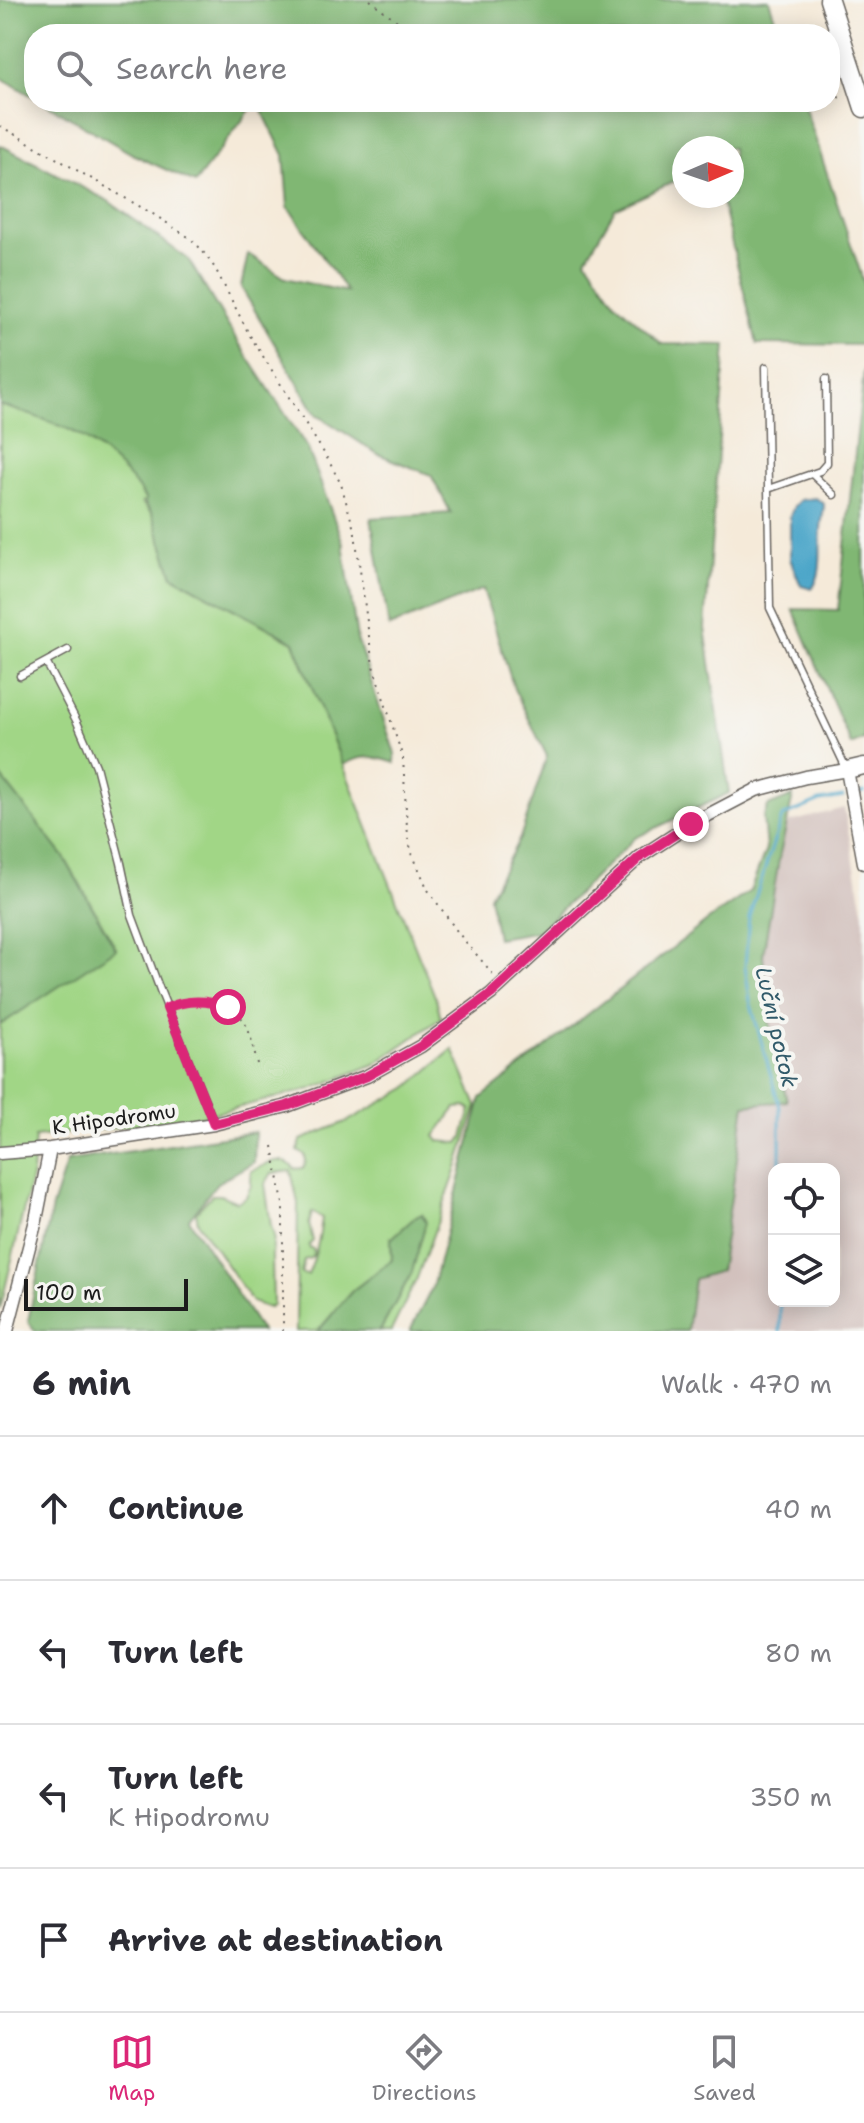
<!DOCTYPE html>
<html lang="en">
<head>
<meta charset="utf-8">
<style>
  :root { --surface:#fff; --page:#f2f2f3; --text:#2b2b33; --muted:#7c7c81; --line:#e1e1e2; --accent:#db2777 }
  body { margin:0; font-family:"Shantell Sans",sans-serif; background:var(--page); color:var(--text) }
  .controls { position:absolute; right:24px; bottom:24px; display:grid; overflow:hidden; border-radius:16px; box-shadow:0 4px 20px #0003 }
  .controls button { width:72px; height:72px; display:grid; place-items:center; padding:0; border:0; border-bottom:2px solid var(--line); background:var(--surface); color:var(--text); font:40px sans-serif }
  .compass { position:absolute; left:672px; top:136px; width:72px; height:72px; border-radius:50%; background:var(--surface); box-shadow:0 4px 20px #0003; rotate:88deg }
  .scale { position:absolute; left:24px; bottom:20px; width:164px; box-sizing:border-box; padding-left:8px; border:4px solid #1c1c1c; border-top:0; font-size:22px; line-height:28px; white-space:nowrap; color:#1c1c1c; -webkit-text-stroke:6px #f6f6f2; paint-order:stroke }
  .stop { position:absolute; width:24px; height:24px; margin:-18px; border:6px solid #db2777; border-radius:50%; background:#fff }
  .stop.end { background:#db2777; border-color:#fff; box-shadow:0 2px 8px #0008 }
  .list { margin:0; padding:0; list-style:none }
  h2 { display:flex; justify-content:space-between; align-items:center; height:104px; margin:0; padding:0 32px; font-size:34px }
  h2 small { font-size:26px; font-weight:400; color:var(--muted) }
  .list li { display:grid; grid-template-columns:52px 1fr auto; gap:24px; align-items:center; box-sizing:border-box; height:144px; padding:0 32px; border-top:2px solid var(--line) }
  .list b { display:block; font-size:30px; white-space:nowrap }
  .list p { margin:0; font-size:26px; white-space:nowrap; color:var(--muted) }
  .list em { font-size:26px; font-style:normal; color:var(--muted) }
  .icon { flex:none; width:44px; height:44px; fill:none; stroke:currentColor; stroke-width:2; stroke-linecap:round; stroke-linejoin:round }
  .map { position:relative; flex:none; width:864px; height:1331px; overflow:hidden }
  .search { position:absolute; background:var(--surface); box-shadow:0 4px 20px #0003; left:24px; right:24px; top:24px; height:88px; display:flex; align-items:center; gap:20px; box-sizing:border-box; padding:0 28px; border-radius:32px; color:var(--muted); font-size:30px }
  .sheet { height:680px; background:var(--surface) }
  nav { display:flex; justify-content:space-around; align-items:center; box-sizing:border-box; height:112px; border-top:2px solid var(--line); background:var(--surface); font-size:22px; color:var(--muted) }
  nav a { display:grid; justify-items:center; gap:4px }
  nav .on { color:var(--accent) }
  .map>svg:first-child { display:block }
  .industrial { fill:#d1c0bc; fill-rule:evenodd }
  .green { fill:#a1d686; stroke:#5e7951; stroke-width:2; fill-rule:evenodd }
  .forest { fill:#80b773; stroke:#4e6a48; stroke-width:2 }
  .water { fill:#4ba6c9; stroke:#346172; stroke-width:2 }
  .lines { fill:none; stroke-linecap:round; stroke-linejoin:round }
  .stream { stroke:#4ba6c9; stroke-width:3 }
  .lane-casing { stroke:#68645e; stroke-width:9 }
  .street-casing { stroke:#68645e; stroke-width:15 }
  .secondary-casing { stroke:#68645e; stroke-width:19 }
  .primary-casing { stroke:#68645e; stroke-width:21 }
  .path { stroke:#68645e; stroke-width:2; stroke-dasharray:2 6; stroke-linecap:butt }
  .lane { stroke:#fff; stroke-width:6 }
  .street { stroke:#fff; stroke-width:12 }
  .secondary { stroke:#fff; stroke-width:16 }
  .primary { stroke:#fff; stroke-width:18 }
  .route { stroke:#db2777; stroke-width:10 }
  .labels { text-anchor:middle; stroke-width:8; stroke-linejoin:round; paint-order:stroke }
  .street-label { font-size:20px; fill:#1c1c1c; stroke:#f6f6f2 }
  .water-label { font-size:22px; font-style:italic; fill:#315a6a; stroke:#f6f6f2 }
</style>
</head>
<body>
<div class="map">
<svg width="864" height="1331" viewBox="0 0 864 1331">
  <rect width="100%" height="100%" fill="#f6f6f2"/>
  <filter id="ink" filterUnits="userSpaceOnUse"><feTurbulence type="fractalNoise" baseFrequency=".0125" numOctaves="2"/><feDisplacementMap in="SourceGraphic" scale="16" xChannelSelector="R" yChannelSelector="G"/><feConvolveMatrix kernelMatrix="1 2 1 2 8 2 1 2 1" color-interpolation-filters="sRGB"/></filter>
  <filter id="wash" filterUnits="userSpaceOnUse"><feTurbulence type="fractalNoise" baseFrequency=".006" numOctaves="4" result="noise"/><feDisplacementMap in="SourceGraphic" scale="32" xChannelSelector="R" yChannelSelector="G"/><feGaussianBlur stdDeviation="1.8" result="paint"/><feColorMatrix in="noise" values="0 0 0 0 0 0 0 0 0 0 0 0 0 0 0 0 0 1.4 0 .05"/><feComposite in="paint" operator="in"/></filter>
  <g filter="url(#wash)">
    <rect width="100%" height="100%" fill="#f5ead9"/>
    <!-- industrial -->
    <path class="industrial" d="M844 808 864 915V1331H687L694 1279 720 1271 745 1105 787 1101 768 1013 763 955 787 823ZM774 1169H834V1301H774Z"/>
    <!-- green -->
    <path class="green" d="M0 405C24 413 53 420 76 433 102 448 132 475 146 501L142 503 152 514 173 576 294 642 436 999 441 1018 375 1064 311 1089 191 1119 35 1137 32 1174 0 1310V1025L116 948 64 857 0 775Z
      M453 1049 477 1106 454 1177 417 1278 391 1331H380L412 1272 391 1239 392 1260 352 1291 318 1331H296L298 1203 291 1171 272 1173 265 1184 271 1226 274 1235 272 1255 273 1305 268 1308 252 1302 198 1223 196 1212 212 1195H220L237 1202 246 1197 251 1185V1171C269 1164 280 1153 295 1169L303 1168 306 1162 305 1155 298 1151 301 1140 348 1121 407 1088ZM465 1107 471 1109 463 1137 459 1143 439 1141 435 1136 456 1108ZM312 1212 322 1218C320 1237 316 1257 308 1275L301 1274 304 1260 311 1258 314 1254 313 1249H310L309 1245 313 1241 309 1224Z"/>
    <!-- forest -->
    <path class="forest" d="M0 0H769L780 34H34V97L0 77Z
      M43 102H256L195 183 134 155Z
      M258 102H803L864 283V345L757 344 720 196H732V148H684V177L615 209 586 259 616 303 662 344 726 345 705 628 729 793 635 838 539 931 497 938 489 896 520 838 547 756 514 689 483 589 389 627 371 518 451 513 431 475 378 454 316 414 241 287 248 254 285 278 347 292 288 207 284 155Z
      M0 145 107 200 188 259 233 334 308 449 343 543 357 639 395 754V763C375 756 362 754 343 765L294 642 173 576 152 514 144 502 146 500C132 476 98 444 72 431 50 420 24 413 0 405Z
      M864 369V739L851 745 793 609 838 610Z
      M0 775 64 857 116 949 0 1025Z
      M793 796 780 854 763 955 768 1014 787 1101 745 1105 720 1271 694 1279 687 1331H410L432 1288 481 1098 707 921 750 891 766 849 763 818 768 806Z
      M255 1132 254 1162 217 1183 189 1219 261 1331H35L28 1321 52 1207 67 1161Z
      M422 1214 426 1222 412 1272 380 1331H318L352 1291 392 1260 391 1239 414 1218Z"/>
    <!-- water -->
    <path class="water" d="M816 498 824 504C824 513 821 521 821 530 819 550 824 573 812 589L801 586 790 559V517L794 506 800 500Z"/>
    <g class="lines">
      <!-- stream -->
      <path class="stream" d="M860 793 864 792
        M780 1169V1108L750 1001 745 966 749 917 782 817 820 801 843 797
        M780 1301V1331"/>
    </g>
  </g>
  <g filter="url(#ink)">
    <g class="lines">
      <defs>
        <path id="lane" d="M766 367 770 608 847 770
          M812 474 834 495
          M768 489 820 471 827 463 826 379
          M46 662 77 722 96 766 121 863 132 915 160 990 214 1123
          M20 676 68 650"/>
        <path id="street" d="M0 1153 50 1149 214 1124 287 1106 367 1076 421 1046 491 994 640 857 691 824 756 790 806 777 847 770 864 863
          M7 1331 36 1220 50 1149"/>
        <path id="secondary" d="M847 770 864 766"/>
        <path id="primary" d="M829 0 864 108"/>
      </defs>
      <!-- lane casing -->
      <use href="#lane" class="lane-casing"/>
      <!-- street casing -->
      <use href="#street" class="street-casing"/>
      <!-- secondary casing -->
      <use href="#secondary" class="secondary-casing"/>
      <!-- primary casing -->
      <use href="#primary" class="primary-casing"/>
      <!-- path -->
      <path class="path" d="M370 0 414 34
        M830 96 844 98
        M0 126 153 214 190 238 201 249 215 268 249 334 326 456 341 484 355 533 373 666 403 758 407 827 411 851 428 890 459 934 493 974
        M174 1005C185 1000 200 1000 211 1002 250 1008 250 1036 258 1068
        M273 1146 283 1204V1331"/>
      <!-- lane -->
      <use href="#lane" class="lane"/>
      <!-- street -->
      <use href="#street" class="street"/>
      <!-- secondary -->
      <use href="#secondary" class="secondary"/>
      <!-- primary -->
      <use href="#primary" class="primary"/>
    </g>
  </g>
  <g class="lines" filter="url(#ink)">
    <!-- route -->
    <path class="route" d="M228 1007C207 1000 187 999 167 1008L214 1124 287 1106 367 1076 421 1046 491 994 640 857 691 824"/>
  </g>
  <g class="labels">
    <!-- street labels -->
    <g class="street-label">
      <text transform="translate(114 1119) rotate(-8)" y="7">K Hipodromu</text>
    </g>
    <!-- water labels -->
    <g class="water-label">
      <text transform="translate(777 1027) rotate(77)" y="8">Luční potok</text>
    </g>
  </g>
</svg>
<div class="controls">
<button><svg class="icon" aria-label="locate" viewBox="0 0 24 24"><circle cx="12" cy="12" r="6"/><path d="M12 2v4M12 18v4M2 12h4M18 12h4"/></svg></button>
<button><svg class="icon" aria-label="layers" viewBox="0 0 24 24"><path d="M12 4l9 5-9 5-9-5zM3 14l9 5 9-5"/></svg></button>
</div>
<svg class="compass" viewBox="-18 -18 36 36"><path d="M0-13l5 13h-10z" fill="#e53935"/><path d="M0 13l5-13h-10z" fill="#7c7c81"/></svg>
<div class="scale">100 m</div>
<div class="stop" style="left:228px;top:1007px"></div>
<div class="stop end" style="left:691px;top:824px"></div>
<div class="search"><svg class="icon" aria-label="search" viewBox="0 0 24 24"><circle cx="10" cy="10" r="6"/><path d="M15 15l6 6"/></svg>Search here</div>
</div>
<section class="sheet">
<h2>6 min<small>Walk · 470 m</small></h2>
<ul class="list">
<li><svg class="icon" aria-label="ahead" viewBox="0 0 24 24"><path d="M12 20V5M6 11l6-6 6 6"/></svg><div><b>Continue</b></div><em>40 m</em></li>
<li><svg class="icon" aria-label="left" viewBox="0 0 24 24"><path d="M17 20v-9H6M10 6l-5 5 5 5"/></svg><div><b>Turn left</b></div><em>80 m</em></li>
<li><svg class="icon" aria-label="left" viewBox="0 0 24 24"><path d="M17 20v-9H6M10 6l-5 5 5 5"/></svg><div><b>Turn left</b><p>K Hipodromu</p></div><em>350 m</em></li>
<li><svg class="icon" aria-label="arrive" viewBox="0 0 24 24"><path d="M6 21V4h12l-3 4 3 4H6"/></svg><div><b>Arrive at destination</b></div></li>
</ul>
</section>
<nav>
<a class="on"><svg class="icon" aria-label="map" viewBox="0 0 24 24"><path d="M3 6l6-2 6 2 6-2v14l-6 2-6-2-6 2zM9 4v14M15 6v14"/></svg>Map</a>
<a><svg class="icon" aria-label="directions" viewBox="0 0 24 24"><path d="M12 3l9 9-9 9-9-9zM9 14v-3h6M13 9l2 2-2 2"/></svg>Directions</a>
<a><svg class="icon" aria-label="saved" viewBox="0 0 24 24"><path d="M7 4h10v16l-5-4-5 4z"/></svg>Saved</a>
</nav>
</body>
</html>
